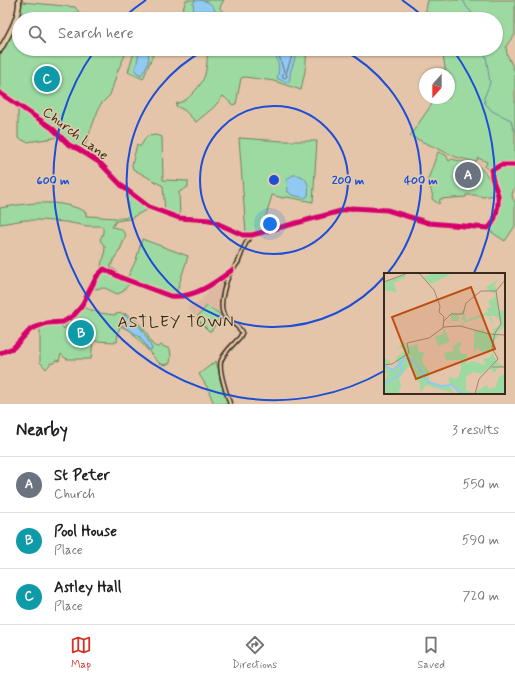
<!DOCTYPE html>
<html lang="en">
<head>
<meta charset="utf-8">
<style>
  :root { --surface:#fff; --page:#f6f6f6; --text:#202124; --muted:#757577; --line:#e0e0e0; --accent:#d93025 }
  body { margin:0; font-family:Mynerve,sans-serif; background:var(--page); color:var(--text) }
  .compass { position:absolute; left:419px; top:68px; width:36px; height:36px; border-radius:50%; background:var(--surface); box-shadow:0 1px 3px #0004; rotate:201deg }
  .you { position:absolute; left:270px; top:224px; width:14px; height:14px; margin:-10px; border:3px solid #fff; border-radius:50%; background:#1a73e8; box-shadow:0 0 0 6px #1a73e833 }
  .badge { display:grid; place-items:center; width:26px; height:26px; border-radius:50%; background:var(--accent); color:#fff; font-size:13px; font-weight:700 }
  .pin { position:absolute; translate:-50% -50%; border:2px solid #fff; box-shadow:0 1px 4px #0006 }
  .list { margin:0; padding:0; list-style:none }
  h2 { display:flex; justify-content:space-between; align-items:center; height:52px; margin:0; padding:0 16px; font-size:17px }
  h2 small { font-size:13px; font-weight:400; color:var(--muted) }
  .list li { display:grid; grid-template-columns:26px 1fr auto; gap:12px; align-items:center; box-sizing:border-box; height:56px; padding:0 16px; border-top:1px solid var(--line) }
  .list b { display:block; font-size:15px; white-space:nowrap }
  .list p { margin:0; font-size:13px; white-space:nowrap; color:var(--muted) }
  .list em { font-size:13px; font-style:normal; color:var(--muted) }
  .icon { flex:none; width:22px; height:22px; fill:none; stroke:currentColor; stroke-width:2; stroke-linecap:round; stroke-linejoin:round }
  .map { position:relative; flex:none; width:515px; height:404px; overflow:hidden }
  .search { position:absolute; background:var(--surface); box-shadow:0 1px 3px #0004; left:12px; right:12px; top:12px; height:44px; display:flex; align-items:center; gap:10px; box-sizing:border-box; padding:0 14px; border-radius:22px; color:var(--muted); font-size:15px }
  .sheet { height:220px; background:var(--surface) }
  nav { display:flex; justify-content:space-around; align-items:center; box-sizing:border-box; height:56px; border-top:1px solid var(--line); background:var(--surface); font-size:11px; color:var(--muted) }
  nav a { display:grid; justify-items:center; gap:2px }
  nav .on { color:var(--accent) }
  .map>svg:first-child { display:block }
  .built { fill:#deb8a2 }
  .green { fill:#9ddaa2; stroke:#6c8260; fill-rule:evenodd }
  .water { fill:#90caf0; stroke:#6e8a9c }
  .lines { fill:none; stroke-linecap:round; stroke-linejoin:round }
  .shore { stroke:#5d6a72; stroke-width:1 }
  .stream { stroke:#6e8a9c; stroke-width:1 }
  .street-casing { stroke:#3b2a1e; stroke-width:5.5 }
  .secondary-casing { stroke:#3b2a1e; stroke-width:7 }
  .street { stroke:#e3cbab; stroke-width:2.5 }
  .secondary { stroke:#e3cbab; stroke-width:4 }
  .cycleway-casing { stroke:#e3cbab; stroke-width:8 }
  .cycleway { stroke:#d6006c; stroke-width:5 }
  .ring { fill:none; stroke:#1d4ed8; stroke-width:2 }
  .labels { text-anchor:middle; stroke-width:3; stroke-linejoin:round; paint-order:stroke }
  .street-label { font-size:14px; fill:#3b2a1e; stroke:#e3cbab }
  .quarter-label { font-size:16px; letter-spacing:1px; fill:#3b2a1e; stroke:#e3cbab }
  .inset-river { fill:none; stroke:#90caf0; stroke-width:2 }
  .inset-road { fill:none; stroke:#a08772; stroke-width:1 }
  .view { fill:#bd4d10; fill-opacity:0.15; stroke:#bd4d10; stroke-width:2 }
  .inset-edge { fill:none; stroke:#3b2a1e; stroke-width:2 }
  .centre { fill:#1d4ed8; stroke:#e3cbab; stroke-width:2 }
  .ring-label { font-size:12px; text-anchor:middle; font-weight:bold; fill:#1d4ed8; stroke:#e3cbab; stroke-width:3; stroke-linejoin:round; paint-order:stroke }
</style>
</head>
<body>
<div class="map">
<svg width="515" height="404" viewBox="0 0 515 404">
  <rect width="100%" height="100%" fill="#e4c5aa"/>
  <filter id="ink" filterUnits="userSpaceOnUse"><feTurbulence type="fractalNoise" baseFrequency=".025" numOctaves="2"/><feDisplacementMap in="SourceGraphic" scale="8" xChannelSelector="R" yChannelSelector="G"/><feConvolveMatrix kernelMatrix="1 2 1 2 8 2 1 2 1" color-interpolation-filters="sRGB"/></filter>
  <g filter="url(#ink)">
    <!-- built -->
    <path class="built" d="M226 277 227 278 221 294V313L208 305 196 318 187 308 202 300 205 303 202 298 208 294 205 289Z"/>
    <!-- green -->
    <path class="green" d="M186 0H224L220 7V9L233 19H175L176 15 183 9Z
      M428 0H515V35L508 43 506 47 507 54 515 72V163L500 164 489 169 485 167 487 162 478 158 476 162 456 157 410 136 436 98H449V74H446L442 49H496V19H424Z
      M22 2 75 7 84 19H19V49H108L109 50 110 49H128L118 70 110 95 100 105 83 150 70 144 54 127 24 108 22 105 0 92V55L20 11Z
      M135 49H150L153 55 143 79 128 72Z
      M208 49H307L305 71 301 90 274 81 245 77 241 78 236 104H234L233 105 223 96 214 107 196 122 184 110 176 106 177 103C185 102 188 98 193 93 208 78 206 69 208 49Z
      M18 109C33 112 48 128 60 137L27 142 18 138Z
      M156 135 162 137 163 180 188 181V187L179 192 180 217 165 212 163 186 133 169 132 165 137 144 140 147 147 136Z
      M239 138 282 141H317L313 202 287 197 283 198 272 195 262 230 252 233H246Z
      M438 152 446 155 449 161 452 159C459 161 465 162 471 163 485 167 492 182 495 195L483 197 475 195H466V197L440 199 439 204 432 199C434 192 428 187 428 179Z
      M515 166V185L512 195 513 199 515 202V226L505 241 490 231C496 219 502 204 499 191 497 185 493 179 492 173L498 168Z
      M126 192 133 199H136L148 209 129 219 116 221 112 227 121 229 126 235 120 250H119L110 267 117 271 118 275 104 266 101 267 102 261 104 258 105 247 100 240 103 233V227L101 226H87L66 222 40 220H25L0 224V208C27 203 60 198 86 212V216C100 216 112 219 126 218L129 215Z
      M142 239 188 256 176 294H170L127 279 136 260Z
      M105 272H107L130 283 122 292 117 294 105 288 93 289 100 275Z
      M207 306 220 314 221 316 211 331H209L196 318Z
      M82 307 100 313 114 315C127 308 141 324 147 334 149 337 150 342 153 345 154 346 157 347 159 347L160 345 170 349 171 356 170 363 165 365 159 363 130 330 120 326 118 333 117 342 93 341 91 359H67L64 357 61 354 59 361 55 360V363H51L46 369 40 362V326L55 323 60 324 64 329 68 322 76 315ZM124 315C140 322 146 334 149 350L140 337 125 327Z
      M216 361 228 404H214L207 387 199 374Z"/>
    <!-- water -->
    <path class="water" d="M196 0C209 0 217 5 215 19H201L194 14 193 3Z
      M140 49H147C151 58 147 68 141 75L136 72 135 70Z
      M273 49H288L296 53C295 60 293 64 291 70 288 80 294 86 278 79L277 77C281 69 277 57 273 49Z
      M293 175C307 174 310 185 308 196L305 198 292 195 288 192 287 179Z
      M124 315C139 321 146 335 152 349L149 350 140 337 122 325V321Z"/>
    <g class="lines">
      <!-- shore -->
      <path class="shore" d="M277 49 284 72 282 76 285 78 287 76 286 73 292 56 289 49"/>
      <!-- stream -->
      <path class="stream" d="M463 0 466 6 477 19
        M482 49 486 56 490 83 484 98 485 103 492 111 511 120 513 129 515 131"/>
      <defs>
        <path id="street" d="M0 93 52 128 69 145 78 149 100 163 123 187 149 207 179 218 210 220 243 235H252L352 208 387 210 429 223 488 228C496 223 499 204 498 195 496 186 490 179 492 170L501 165H515
          M0 353 13 348 31 329 47 323 63 322 74 315 81 307 97 276 104 269 122 278 170 296C193 299 215 283 232 270
          M230 404C227 394 218 371 221 361 224 352 234 344 240 337L242 333C239 324 226 322 223 313 219 302 226 279 232 270 234 267 238 264 239 260 243 251 244 242 252 235"/>
        <path id="secondary" d="M0 50C8 36 20 17 19 0"/>
      </defs>
      <!-- street casing -->
      <use href="#street" class="street-casing"/>
      <!-- secondary casing -->
      <use href="#secondary" class="secondary-casing"/>
      <!-- street -->
      <use href="#street" class="street"/>
      <!-- secondary -->
      <use href="#secondary" class="secondary"/>
      <defs>
        <path id="cycleway" d="M0 93 52 128 69 145 78 149 100 163 123 187 149 207 179 218 210 220 243 235H252L352 208 387 210 429 223 488 228C496 223 499 204 498 195 496 186 490 179 492 170L501 165H515
          M0 353 13 348 31 329 47 323 63 322 74 315 81 307 97 276 104 269 122 278 170 296C193 299 215 283 232 270"/>
      </defs>
      <!-- cycleway casing -->
      <use href="#cycleway" class="cycleway-casing"/>
      <!-- cycleway -->
      <use href="#cycleway" class="cycleway"/>
    </g>
  </g>
  <!-- distance rings -->
  <g class="ring">
    <circle cx="274" cy="180" r="74"/>
    <path d="M385 276A147 147 0 1 1 207 49M341 49A147 147 0 0 1 387 274"/>
    <path d="M384 371A221 221 0 0 1 95 50M123 18A221 221 0 0 1 146 0M402 0A221 221 0 0 1 425 18M453 50A221 221 0 0 1 474 273"/>
  </g>
  <g class="labels">
    <!-- street labels -->
    <g class="street-label">
      <text transform="translate(76 133) rotate(37)" y="5">Church Lane</text>
    </g>
    <!-- quarter labels -->
    <g class="quarter-label">
      <text x="176" y="327">ASTLEY TOWN</text>
    </g>
  </g>
  <!-- overview -->
  <g transform="translate(384 273)">
    <rect width="121" height="121" fill="#e4c5aa"/>
    <path d="M51 0H69L47 11 39 4ZM21 1V5L9 10 13 19 0 17V10ZM115 6 110 13 113 16 111 20 116 38 121 37V53L111 62 115 63 108 70H114L110 72 108 77 99 79 92 75 90 83V58L100 56 101 60H110L109 56 116 53V47L111 43H105L108 46 109 53 104 42 79 50 81 54 76 53 81 48 78 47 79 41 75 40V48H67V39L74 41 80 37 82 47 104 39 103 36 107 34 104 28 111 24V21L101 15ZM60 55 66 69 54 73 51 63 58 62ZM20 69 25 74 33 71 35 79H40L38 89 45 98V108L60 113 66 111 64 104 73 106 77 97V87H62L60 80 70 78 69 74 74 69 78 70 75 75 77 81H83L82 91 88 88 102 92 99 85H106L108 79 113 89 120 94H114L111 100 105 95 97 101 90 99 82 103V117L90 120 103 112 104 116 111 114 115 104 121 100V121H76L68 112 65 114 72 121 42 112 36 119V110L30 104V97L24 94 15 105 17 113 14 121H0V109L4 101 0 99V84L6 88V91L2 92 5 97 10 96 17 89 13 90 12 85 21 78 17 74 11 77Z" fill="#9ddaa2"/>
    <path class="inset-river" d="M1 93 9 97 20 86H25L31 89 44 109 57 113 68 112 76 120 84 121M0 111 15 102 18 98 17 90"/>
    <path class="inset-road" d="M35 0 50 17 56 33 55 39 60 44 59 55M0 9 24 0M60 48 67 41H79L82 30 97 18H112M0 92 8 91 25 80 23 70 45 65 60 54 76 53 105 61 121 62M108 94H121M91 121 95 106 114 86 108 75 111 60 117 51 112 18 121 7"/>
    <path class="view" d="M87 14 111 76 32 106 8 44Z"/>
    <rect width="121" height="121" class="inset-edge"/>
  </g>
  <circle cx="274" cy="180" r="6" class="centre"/>
  <g class="ring-label">
    <text x="348" y="184">200 m</text>
    <text x="421" y="184">400 m</text>
    <text x="53" y="184">600 m</text>
  </g>
</svg>
<svg class="compass" viewBox="-18 -18 36 36"><path d="M0-13l5 13h-10z" fill="#e53935"/><path d="M0 13l5-13h-10z" fill="#757577"/></svg>
<div class="you"></div>
<div class="pin badge" style="left:468px;top:175px;background:#6b7280">A</div>
<div class="pin badge" style="left:81px;top:333px;background:#0f9aa8">B</div>
<div class="pin badge" style="left:47px;top:79px;background:#0f9aa8">C</div>
<div class="search"><svg class="icon" aria-label="search" viewBox="0 0 24 24"><circle cx="10" cy="10" r="6"/><path d="M15 15l6 6"/></svg>Search here</div>
</div>
<section class="sheet">
<h2>Nearby<small>3 results</small></h2>
<ul class="list">
<li><span class="badge" style="background:#6b7280">A</span><div><b>St Peter</b><p>Church</p></div><em>550 m</em></li>
<li><span class="badge" style="background:#0f9aa8">B</span><div><b>Pool House</b><p>Place</p></div><em>590 m</em></li>
<li><span class="badge" style="background:#0f9aa8">C</span><div><b>Astley Hall</b><p>Place</p></div><em>720 m</em></li>
</ul>
</section>
<nav>
<a class="on"><svg class="icon" aria-label="map" viewBox="0 0 24 24"><path d="M3 6l6-2 6 2 6-2v14l-6 2-6-2-6 2zM9 4v14M15 6v14"/></svg>Map</a>
<a><svg class="icon" aria-label="directions" viewBox="0 0 24 24"><path d="M12 3l9 9-9 9-9-9zM9 14v-3h6M13 9l2 2-2 2"/></svg>Directions</a>
<a><svg class="icon" aria-label="saved" viewBox="0 0 24 24"><path d="M7 4h10v16l-5-4-5 4z"/></svg>Saved</a>
</nav>
</body>
</html>
